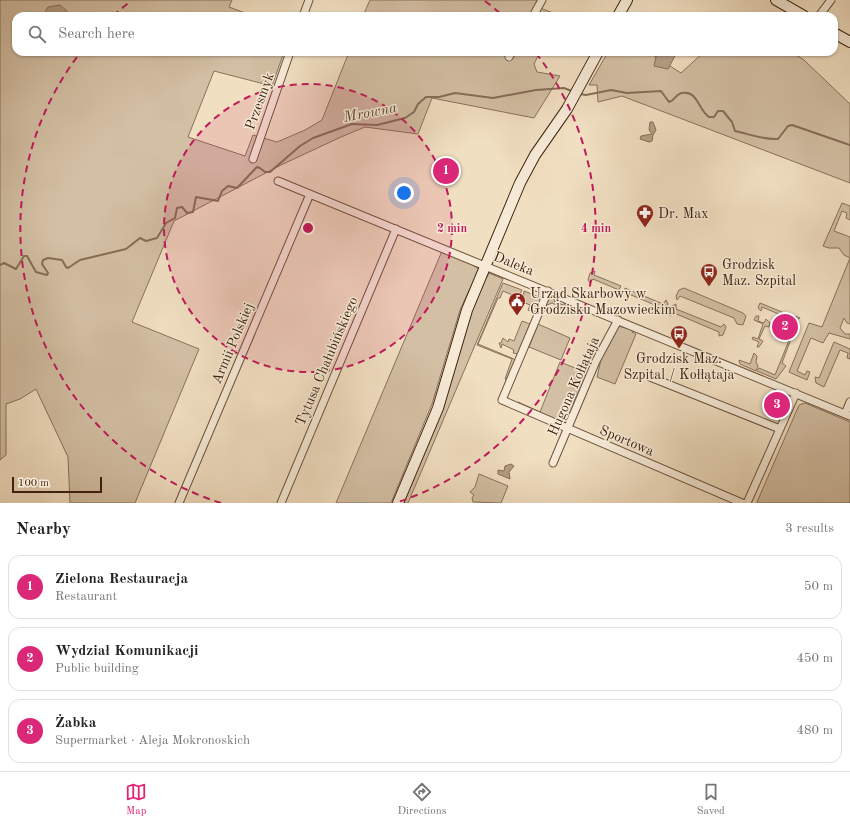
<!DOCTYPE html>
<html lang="en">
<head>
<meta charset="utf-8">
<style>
  :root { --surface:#fff; --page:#f2f2f2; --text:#222; --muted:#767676; --line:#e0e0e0; --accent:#db2777 }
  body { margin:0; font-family:"Old Standard TT",serif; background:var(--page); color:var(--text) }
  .scale { position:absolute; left:12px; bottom:10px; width:90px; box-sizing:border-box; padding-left:4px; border:2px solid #3f2310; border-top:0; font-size:11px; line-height:14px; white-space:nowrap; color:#3f2310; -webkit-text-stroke:3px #f6ead7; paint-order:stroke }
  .you { position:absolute; left:404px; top:193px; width:14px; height:14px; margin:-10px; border:3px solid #fff; border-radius:50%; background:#1a73e8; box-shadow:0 0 0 6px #1a73e833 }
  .badge { display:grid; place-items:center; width:26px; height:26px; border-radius:50%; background:var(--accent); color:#fff; font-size:13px; font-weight:700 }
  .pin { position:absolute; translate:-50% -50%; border:2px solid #fff; box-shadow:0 1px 4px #0006 }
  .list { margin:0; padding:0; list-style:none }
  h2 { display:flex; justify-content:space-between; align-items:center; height:52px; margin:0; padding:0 16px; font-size:17px }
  h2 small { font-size:13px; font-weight:400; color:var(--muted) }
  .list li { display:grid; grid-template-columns:26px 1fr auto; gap:12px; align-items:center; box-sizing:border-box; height:64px; margin:0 8px 8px; padding:0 8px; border:1px solid var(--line); border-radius:12px }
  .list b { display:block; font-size:15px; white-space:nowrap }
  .list p { margin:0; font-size:13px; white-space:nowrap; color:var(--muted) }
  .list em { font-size:13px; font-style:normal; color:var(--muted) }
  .icon { flex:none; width:22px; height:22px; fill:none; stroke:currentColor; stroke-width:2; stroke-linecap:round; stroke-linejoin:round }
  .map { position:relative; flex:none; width:850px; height:503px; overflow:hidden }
  .search { position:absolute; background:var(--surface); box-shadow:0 1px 3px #0004; left:12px; right:12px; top:12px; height:44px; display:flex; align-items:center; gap:10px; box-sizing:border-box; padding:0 14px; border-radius:12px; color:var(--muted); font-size:15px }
  .sheet { height:268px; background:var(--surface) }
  nav { display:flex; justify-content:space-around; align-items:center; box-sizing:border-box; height:56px; border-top:1px solid var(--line); background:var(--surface); font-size:11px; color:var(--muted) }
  nav a { display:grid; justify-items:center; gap:2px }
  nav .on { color:var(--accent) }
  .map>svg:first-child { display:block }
  .green { fill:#d3bfa4; stroke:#89715a }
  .water { fill:#b49f85; stroke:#856d56 }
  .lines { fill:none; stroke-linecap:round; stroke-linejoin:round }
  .stream { stroke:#856d56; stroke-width:2 }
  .street-casing { stroke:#6c523c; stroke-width:9 }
  .secondary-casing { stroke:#3f2310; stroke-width:12 }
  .street { stroke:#f6ead7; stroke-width:7 }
  .secondary { stroke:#f6ead7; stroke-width:10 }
  .ring { fill:none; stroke:#c2185b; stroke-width:2; stroke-dasharray:7 5 }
  .labels { text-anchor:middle; stroke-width:3; stroke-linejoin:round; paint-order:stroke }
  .street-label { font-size:14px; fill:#3f2310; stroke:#f6ead7 }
  .poi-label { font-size:14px; fill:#3f2310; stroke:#f6ead7; text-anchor:start }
  .water-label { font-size:15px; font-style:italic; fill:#624833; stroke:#f6ead7 }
  .centre { fill:#c2185b; stroke:#f6ead7; stroke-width:2 }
  .ring-label { font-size:12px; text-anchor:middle; font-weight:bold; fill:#c2185b; stroke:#f6ead7; stroke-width:3; stroke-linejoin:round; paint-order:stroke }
</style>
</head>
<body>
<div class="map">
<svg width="850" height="503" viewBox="0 0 850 503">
  <rect width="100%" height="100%" fill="#f1dfc2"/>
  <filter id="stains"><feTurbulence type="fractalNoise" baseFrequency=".005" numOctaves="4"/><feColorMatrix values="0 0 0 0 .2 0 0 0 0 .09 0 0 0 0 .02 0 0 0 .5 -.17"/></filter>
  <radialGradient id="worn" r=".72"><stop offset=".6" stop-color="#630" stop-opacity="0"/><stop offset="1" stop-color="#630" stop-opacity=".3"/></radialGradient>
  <!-- green -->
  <path class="green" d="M0 0H232L229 7 253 16H16V52H284L272 86 214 71 188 137 245 156 253 135 277 142 305 130 322 120 349 52H540L534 64 537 72 560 76 534 118 432 98 418 134 365 127 341 137 281 165 174 221 132 322 199 349 135 503H70L68 457 36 389 20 399 6 404V455L0 460Z
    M370 0H538L535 6 561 16H363Z
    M608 52H648L681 73 704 52H775L779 54 780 52H791L804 60 850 104V183L622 96 598 102 597 85H589Z
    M842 203 850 206V220L846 218 847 213 842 211 834 231 850 237V324L847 323 844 318 840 328 845 334H850V339L829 333 823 343 811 338 797 371 805 375 807 371 810 372 807 380 789 372 809 323 822 327 850 258 844 255 839 248H829L823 246Z
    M442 251 474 264V266L479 269 460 310 432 404 391 503H336Z
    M595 271 594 275 621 286 619 290 593 279 590 283 588 280 590 273Z
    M489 273 503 279 408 503H401L466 320 485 277H487Z
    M503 283 522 290 520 294H519L517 297 503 291 500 298H498L478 344 514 359 515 360 507 380 505 379 512 359 477 345Z
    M625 288 663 304 666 300 668 304 665 311 661 313 662 308 624 292Z
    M684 288 743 313 746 316 743 325 737 324 734 318 680 296 677 300 676 296 679 290Z
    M524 291 542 298 535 313 528 310 530 305 523 302Z
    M552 297 555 299 554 301 563 305 565 302V305L570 307 571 305 582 309 579 315 552 303 545 306 547 301Z
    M760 303 794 317 795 316 800 318 797 320H793L762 307 761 311 758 308Z
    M676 304V309L721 327 724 324 726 327 723 335 719 336V332L674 313 670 316 669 314 672 306Z
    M756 316H759L758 321 764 323 766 319 770 323 769 327 765 326 759 339 763 341 759 347H757L759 342 752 339 753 337 758 339 763 324 754 320Z
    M522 321 530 324 518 354 513 353 514 350 502 344 501 348 499 343H501L503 338 508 342 509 339 514 341Z
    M538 324 570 338 561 360 529 347Z
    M618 326 633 330 632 332 636 334 615 384 597 377 602 355Z
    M794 328H795L782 363 786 366 776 379 757 371 759 368 775 375Z
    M834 342 850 349V359L847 358 848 353 840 350 824 387 816 383 815 377 819 378Z
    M754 353 757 356 756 362 758 366 756 371 740 364 739 360 750 364Z
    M560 362 588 373 573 403 574 405 568 421 562 423 518 404V402L540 412Z
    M805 403 850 422V503H758L757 502 799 405Z
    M479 474 508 486 501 503 473 502 472 498 474 495 470 492 475 487Z"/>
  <!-- water -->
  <path class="water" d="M60 5 67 11V16H43L48 7Z
    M657 52H677L668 69 654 66Z
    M650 122H653L656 130 653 135 652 141 649 142 640 139 641 136 652 134 649 130Z
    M511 464 514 466 509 472 510 479 498 474V470L504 471 505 466Z"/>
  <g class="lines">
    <!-- stream -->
    <path class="stream" d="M580 94 586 95 611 90 627 93 661 91 669 102C674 101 676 94 682 93 698 90 698 110 709 117H714L718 111H723L732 122 735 131C749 134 763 140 778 139L788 126 792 125 850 145
      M0 265 4 263 16 269 24 256H27L36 272 47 275 48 273 42 264 43 260 48 258 62 260 66 267 68 268 80 260 126 249 140 238 146 241 157 238 166 223 175 218 177 208 182 207 187 213 193 212 196 197 218 201 222 191 228 186 237 188 257 167 260 168 265 172H270L300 146 313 138 352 124 377 125 405 118 414 112 418 104 426 97H439L455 93 493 98 536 90 564 88 574 92"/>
    <defs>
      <path id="street" d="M303 16 309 0
        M533 16 542 0
        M819 16 831 0
        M509 57 512 52
        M253 159 290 52
        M278 181 850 416
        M548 291 502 400 742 503
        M650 377 780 429
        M845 414 850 402
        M553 463 596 361 618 320
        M179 503 310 194
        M281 503 396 229
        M747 503 796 393"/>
      <path id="secondary" d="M776 0 804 16
        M618 16 627 0
        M834 33 850 42
        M398 503 438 408 467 310 520 183 535 155 567 109 598 52"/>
    </defs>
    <!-- street casing -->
    <use href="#street" class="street-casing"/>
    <!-- secondary casing -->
    <use href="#secondary" class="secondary-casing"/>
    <!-- street -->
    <use href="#street" class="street"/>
    <!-- secondary -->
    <use href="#secondary" class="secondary"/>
  </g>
  <!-- distance rings -->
  <circle cx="308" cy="228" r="144" fill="#c2185b" fill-opacity=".12"/>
  <g class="ring">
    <circle cx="308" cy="228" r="144"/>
    <path d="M221 503A288 288 0 0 1 80 53M113 16A288 288 0 0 1 131 1M485 1A288 288 0 0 1 503 16M536 53A288 288 0 0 1 395 503"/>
  </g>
  <!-- icons -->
  <defs>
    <symbol id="pharmacy-pin" viewBox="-11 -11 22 30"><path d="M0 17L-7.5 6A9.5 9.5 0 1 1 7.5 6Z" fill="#8f2418" stroke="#f6ead7"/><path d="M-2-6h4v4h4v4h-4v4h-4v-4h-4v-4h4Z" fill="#fff"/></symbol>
    <symbol id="bus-pin" viewBox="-11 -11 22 30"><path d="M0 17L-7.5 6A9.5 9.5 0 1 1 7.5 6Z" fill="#8f2418" stroke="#f6ead7"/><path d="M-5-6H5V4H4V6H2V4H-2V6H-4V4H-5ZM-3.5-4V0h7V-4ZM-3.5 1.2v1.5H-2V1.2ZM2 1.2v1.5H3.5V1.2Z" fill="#fff"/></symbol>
    <symbol id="civic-pin" viewBox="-11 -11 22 30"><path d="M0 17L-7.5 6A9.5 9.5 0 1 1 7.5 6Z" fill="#8f2418" stroke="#f6ead7"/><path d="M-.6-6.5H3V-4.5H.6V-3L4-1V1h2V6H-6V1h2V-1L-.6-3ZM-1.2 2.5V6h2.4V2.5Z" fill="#fff"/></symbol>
  </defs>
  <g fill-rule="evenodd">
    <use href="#pharmacy-pin" x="635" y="203" width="20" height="27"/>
    <use href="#bus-pin" x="699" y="262" width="20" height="27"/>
    <use href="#civic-pin" x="507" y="291" width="20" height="27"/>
    <use href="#bus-pin" x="669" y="324" width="20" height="27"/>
  </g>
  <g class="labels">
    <!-- street labels -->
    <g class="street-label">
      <text transform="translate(259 101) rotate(-70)" y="5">Przesmyk</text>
      <text transform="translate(514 263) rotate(22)" y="5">Daleka</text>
      <text transform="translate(232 343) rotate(-67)" y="5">Armii Polskiej</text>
      <text transform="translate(326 361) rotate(-67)" y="5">Tytusa Chałubińskiego</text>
      <text transform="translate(573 386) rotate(-66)" y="5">Hugona Kołłątaja</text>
      <text transform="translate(627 440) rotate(23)" y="5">Sportowa</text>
    </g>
    <!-- poi labels -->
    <g class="poi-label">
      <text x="658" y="218">Dr. Max</text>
      <text x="722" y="269">Grodzisk<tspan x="722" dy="16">Maz. Szpital</tspan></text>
      <text x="530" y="298">Urząd Skarbowy w<tspan x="530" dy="16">Grodzisku Mazowieckim</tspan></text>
      <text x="679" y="363" text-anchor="middle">Grodzisk Maz.<tspan x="679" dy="16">Szpital / Kołłątaja</tspan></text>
    </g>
    <!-- water labels -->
    <g class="water-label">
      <text transform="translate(370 112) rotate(-11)" y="5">Mrowna</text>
    </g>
  </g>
  <circle cx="308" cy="228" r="6" class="centre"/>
  <g class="ring-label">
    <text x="452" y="232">2 min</text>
    <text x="596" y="232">4 min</text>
  </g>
  <rect width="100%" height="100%" filter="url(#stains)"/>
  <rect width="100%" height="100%" fill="url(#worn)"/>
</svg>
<div class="scale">100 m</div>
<div class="you"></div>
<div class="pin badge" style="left:446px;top:171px">1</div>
<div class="pin badge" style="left:785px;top:327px">2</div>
<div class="pin badge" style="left:777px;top:405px">3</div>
<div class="search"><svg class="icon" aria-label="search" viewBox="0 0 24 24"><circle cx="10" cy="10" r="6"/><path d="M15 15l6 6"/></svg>Search here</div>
</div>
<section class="sheet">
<h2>Nearby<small>3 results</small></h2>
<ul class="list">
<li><span class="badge">1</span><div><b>Zielona Restauracja</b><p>Restaurant</p></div><em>50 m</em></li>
<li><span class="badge">2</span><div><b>Wydział Komunikacji</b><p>Public building</p></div><em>450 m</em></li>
<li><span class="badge">3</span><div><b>Żabka</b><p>Supermarket · Aleja Mokronoskich</p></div><em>480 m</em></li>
</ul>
</section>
<nav>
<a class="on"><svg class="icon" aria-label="map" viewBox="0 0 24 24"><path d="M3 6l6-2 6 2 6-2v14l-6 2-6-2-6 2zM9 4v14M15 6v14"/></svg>Map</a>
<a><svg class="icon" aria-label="directions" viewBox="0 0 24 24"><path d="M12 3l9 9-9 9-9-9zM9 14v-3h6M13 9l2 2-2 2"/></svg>Directions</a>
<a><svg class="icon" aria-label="saved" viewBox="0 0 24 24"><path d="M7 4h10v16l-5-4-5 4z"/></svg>Saved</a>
</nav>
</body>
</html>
